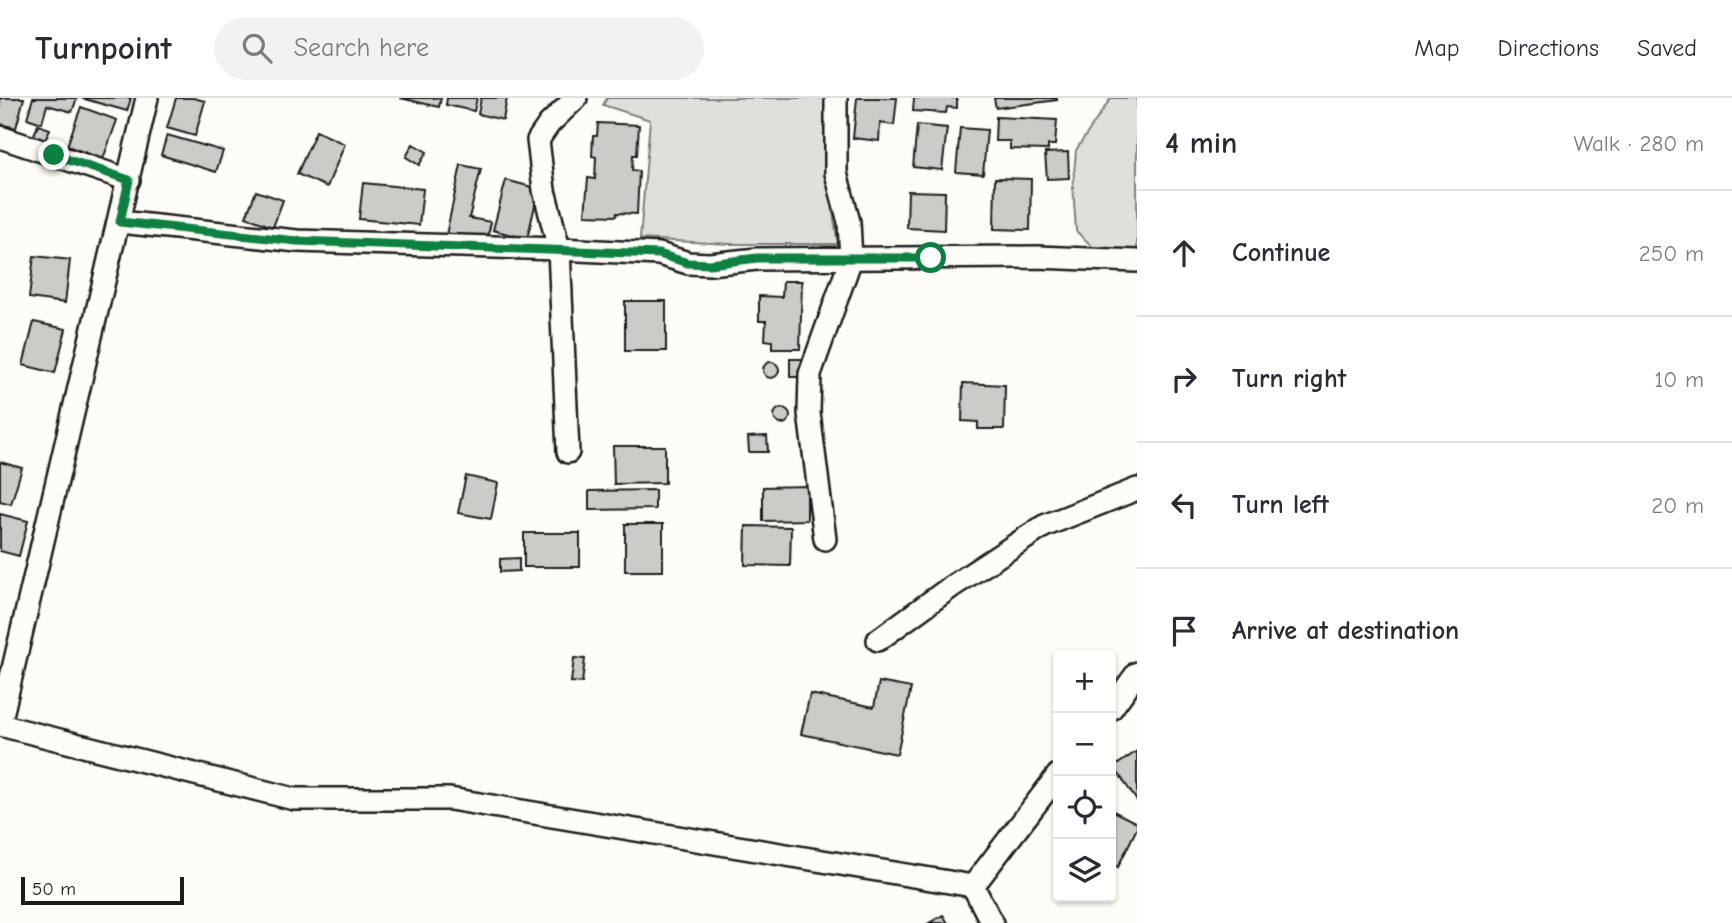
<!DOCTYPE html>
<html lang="en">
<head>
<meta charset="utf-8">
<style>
  :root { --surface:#fff; --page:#f2f2f3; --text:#2b2b33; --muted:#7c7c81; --line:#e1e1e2 }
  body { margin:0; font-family:"Comic Neue",sans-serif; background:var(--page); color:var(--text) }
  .controls { position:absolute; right:21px; bottom:21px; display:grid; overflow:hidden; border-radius:7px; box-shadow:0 2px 5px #0004 }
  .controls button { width:63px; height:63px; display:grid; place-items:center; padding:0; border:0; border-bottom:2px solid var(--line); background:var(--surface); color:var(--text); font:35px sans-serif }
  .scale { position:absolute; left:21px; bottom:18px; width:163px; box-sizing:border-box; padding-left:7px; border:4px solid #1c1c1c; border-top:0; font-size:19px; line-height:24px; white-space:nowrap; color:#1c1c1c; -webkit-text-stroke:5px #fdfcf7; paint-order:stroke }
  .stop { position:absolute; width:21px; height:21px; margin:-16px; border:5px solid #0b8043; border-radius:50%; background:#fff }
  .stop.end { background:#0b8043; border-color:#fff; box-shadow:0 2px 7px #0008 }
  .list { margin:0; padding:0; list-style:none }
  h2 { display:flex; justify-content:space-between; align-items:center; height:91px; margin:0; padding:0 28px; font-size:30px }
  h2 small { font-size:23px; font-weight:400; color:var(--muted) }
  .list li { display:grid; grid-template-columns:46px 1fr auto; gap:21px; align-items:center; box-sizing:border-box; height:126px; padding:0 28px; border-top:2px solid var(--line) }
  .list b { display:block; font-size:26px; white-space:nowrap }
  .list em { font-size:23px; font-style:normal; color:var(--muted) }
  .icon { flex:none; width:38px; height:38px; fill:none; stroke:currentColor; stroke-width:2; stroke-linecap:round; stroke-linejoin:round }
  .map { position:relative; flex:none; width:1137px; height:825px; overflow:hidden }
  header { display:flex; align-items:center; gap:42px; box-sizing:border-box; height:98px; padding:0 35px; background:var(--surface); border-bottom:2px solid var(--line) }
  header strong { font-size:33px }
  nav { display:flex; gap:38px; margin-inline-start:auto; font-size:24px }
  .search { width:490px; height:63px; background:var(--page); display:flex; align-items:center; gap:18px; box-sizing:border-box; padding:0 24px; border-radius:38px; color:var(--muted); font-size:26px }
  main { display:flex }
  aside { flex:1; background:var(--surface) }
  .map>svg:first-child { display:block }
  .green { fill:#e0dfdb; stroke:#7e7e7c; stroke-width:2 }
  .building { fill:#cccbc8; stroke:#1c1c1c; stroke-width:2 }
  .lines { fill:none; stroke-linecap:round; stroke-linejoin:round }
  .minor-casing { stroke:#1c1c1c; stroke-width:26 }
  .minor { stroke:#fdfcf7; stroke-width:21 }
  .route { stroke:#0b8043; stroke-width:9 }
</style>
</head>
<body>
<header>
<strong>Turnpoint</strong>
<div class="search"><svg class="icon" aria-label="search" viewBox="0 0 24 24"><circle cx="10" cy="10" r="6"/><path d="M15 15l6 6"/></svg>Search here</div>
<nav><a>Map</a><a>Directions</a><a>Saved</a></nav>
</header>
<main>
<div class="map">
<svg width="1137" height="825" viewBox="0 0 1137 825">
  <rect width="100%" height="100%" fill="#fdfcf7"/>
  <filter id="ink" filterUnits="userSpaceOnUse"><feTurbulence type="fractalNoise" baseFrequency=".0143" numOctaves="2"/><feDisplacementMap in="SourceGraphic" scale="14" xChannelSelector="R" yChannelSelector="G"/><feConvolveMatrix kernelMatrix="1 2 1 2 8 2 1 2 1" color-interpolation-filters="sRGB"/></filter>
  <g filter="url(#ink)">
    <!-- green -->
    <path class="green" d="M607 0H827V76L838 146H729L640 141 650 22 603 7Z
      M1111 0H1137V153L1095 151 1076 133 1073 88 1076 52Z"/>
    <!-- building -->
    <path class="building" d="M0 0H24L16 30 0 26Z
      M33 0H77L72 14 47 7 42 25 27 20Z
      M81 0H131L127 13Z
      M176 0H193L205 3 195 38 167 30Z
      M400 0H441L439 9Z
      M447 0H477L474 13 446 7Z
      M481 0H507L503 22 478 16Z
      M857 0H897L894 27 880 25 879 43 853 40Z
      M914 0H957V10L947 9 946 15 913 13Z
      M994 0H1057V2L996 10Z
      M81 9 117 22 103 61 67 48Z
      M996 19 1057 22 1055 47H1048V52L1010 51V43H995Z
      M598 25 639 27 637 57H633L632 72 639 73 637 116 617 115 616 118 585 117 588 80 595 81 596 59 592 58 593 38H597Z
      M38 27 50 31 45 43 33 39Z
      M917 27 947 30 942 72 913 69Z
      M960 30 987 32 983 76 956 74Z
      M316 33 345 46 327 89 297 76Z
      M167 37 223 53 216 74 161 57Z
      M413 46 427 54 419 67 406 59Z
      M1068 54 1069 80 1047 81 1045 55Z
      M461 67 481 71 469 120 491 124 486 146 446 137Z
      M995 80 1031 81 1030 132 994 131Z
      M506 82 539 91 527 141 493 132Z
      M363 85 423 91 419 127 359 121Z
      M256 93 283 102 273 129 246 119Z
      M908 93 945 94 944 132 907 130Z
      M34 158 70 162 65 205 29 200Z
      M783 183H802L800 251H772V243L765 242 766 223H759V198L782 199Z
      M625 203H666V253H625Z
      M34 224 66 231 55 275 23 267Z
      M790 261H806V279H790Z
      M763 272a8 8 0 1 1 16 0a8 8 0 1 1-16 0Z
      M963 285 1005 287 1004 331H978V324L962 323Z
      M774 318a8 8 0 1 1 16 0a8 8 0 1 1-16 0Z
      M767 338 768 354H749L748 339Z
      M613 348H665V385L614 386Z
      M0 364 22 370 11 406 0 403Z
      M466 378 498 385 491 421 458 415Z
      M807 388V422L763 423V389Z
      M655 392V411L589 412V393Z
      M0 416 28 423 19 458 0 453Z
      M625 426H663V473H625Z
      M746 428 791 429 790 468 745 467Z
      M524 435H580V469H524Z
      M519 460V473L500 474V461Z
      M574 560 585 561 582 585 571 584Z
      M879 584 911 590 897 656 801 636 810 596 874 609Z
      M1137 653V703L1114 669Z
      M1111 712 1137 725V730L1118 769 1111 765Z
      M943 817 948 825H929Z"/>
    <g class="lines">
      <defs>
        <path id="minor" d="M576 0 549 26 538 42 544 92 559 151 659 156 688 165 710 166 757 161 1038 159 1137 163
          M0 39 129 82
          M120 124 297 143 559 151 568 354
          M825 441 809 315 810 276 851 161 849 124 836 75V0
          M878 542 951 489 1044 428 1137 391
          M1111 611 1137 575
          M0 626 147 0
          M0 627 294 701H450L973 788
          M992 825 973 788 1058 677"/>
      </defs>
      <!-- minor casing -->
      <use href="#minor" class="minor-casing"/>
      <!-- minor -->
      <use href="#minor" class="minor"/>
    </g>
  </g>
  <g class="lines" filter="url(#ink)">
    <!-- route -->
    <path class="route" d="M54 57 129 82 120 124 297 143 659 156 688 165 710 166 757 160H931"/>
  </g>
</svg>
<div class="controls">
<button>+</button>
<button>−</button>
<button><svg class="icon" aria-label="locate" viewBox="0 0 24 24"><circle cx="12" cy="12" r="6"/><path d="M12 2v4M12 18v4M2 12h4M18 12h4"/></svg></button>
<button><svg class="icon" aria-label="layers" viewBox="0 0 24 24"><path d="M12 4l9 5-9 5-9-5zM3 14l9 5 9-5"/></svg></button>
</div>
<div class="scale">50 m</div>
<div class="stop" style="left:931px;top:160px"></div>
<div class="stop end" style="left:54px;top:57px"></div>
</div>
<aside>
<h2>4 min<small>Walk · 280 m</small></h2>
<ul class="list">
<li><svg class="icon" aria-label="ahead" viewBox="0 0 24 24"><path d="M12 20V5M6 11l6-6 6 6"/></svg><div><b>Continue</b></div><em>250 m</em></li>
<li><svg class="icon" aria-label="right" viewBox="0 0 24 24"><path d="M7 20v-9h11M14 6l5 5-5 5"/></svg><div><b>Turn right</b></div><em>10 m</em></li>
<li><svg class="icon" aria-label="left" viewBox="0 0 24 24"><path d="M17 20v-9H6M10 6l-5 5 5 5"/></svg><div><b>Turn left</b></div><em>20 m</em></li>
<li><svg class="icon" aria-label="arrive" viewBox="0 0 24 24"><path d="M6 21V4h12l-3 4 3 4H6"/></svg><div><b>Arrive at destination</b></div></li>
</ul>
</aside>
</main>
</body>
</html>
